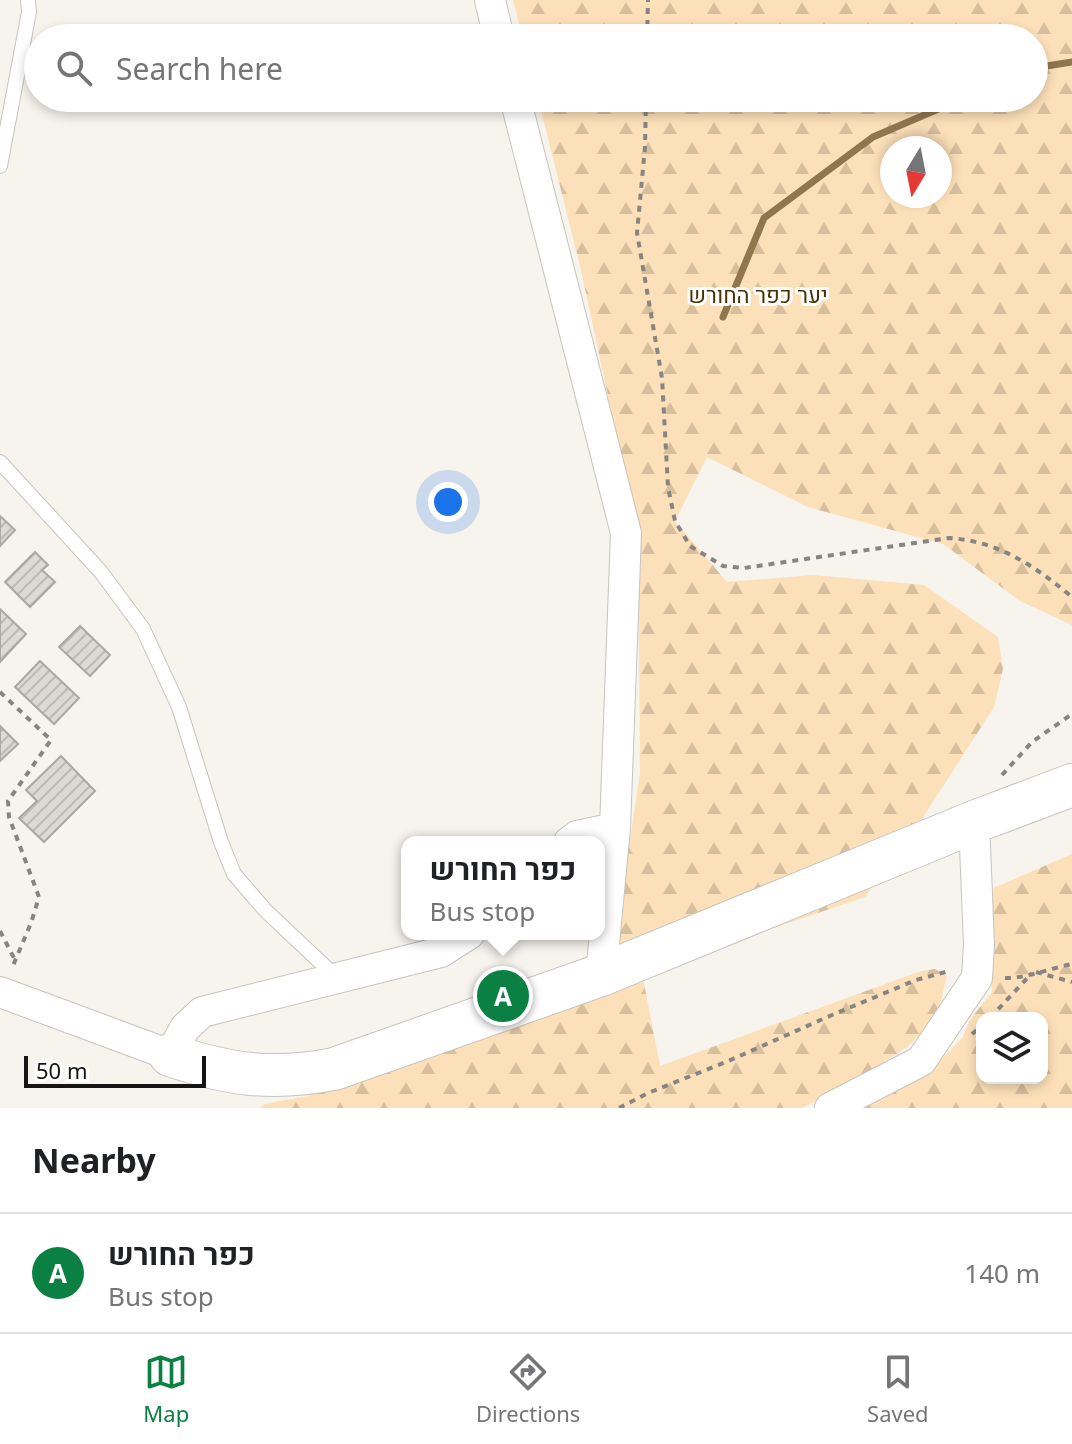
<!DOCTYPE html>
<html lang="en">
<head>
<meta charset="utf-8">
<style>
  :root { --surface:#fff; --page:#f6f6f6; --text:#202124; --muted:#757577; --line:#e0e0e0; --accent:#0b8043 }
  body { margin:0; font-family:"Noto Sans",Heebo,sans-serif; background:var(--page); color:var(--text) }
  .controls { position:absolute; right:24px; bottom:24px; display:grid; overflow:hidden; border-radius:16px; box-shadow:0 4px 12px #0003 }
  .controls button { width:72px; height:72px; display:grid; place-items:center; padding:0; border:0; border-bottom:2px solid var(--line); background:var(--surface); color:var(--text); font:40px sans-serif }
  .compass { position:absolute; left:880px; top:136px; width:72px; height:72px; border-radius:50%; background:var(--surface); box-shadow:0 4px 12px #0003; rotate:190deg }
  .scale { position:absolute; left:24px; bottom:20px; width:182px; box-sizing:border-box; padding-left:8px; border:4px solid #171513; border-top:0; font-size:22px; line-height:28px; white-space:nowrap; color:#171513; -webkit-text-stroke:6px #fff; paint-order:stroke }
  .you { position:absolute; left:448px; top:502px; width:28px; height:28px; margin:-20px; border:6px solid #fff; border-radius:50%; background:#1a73e8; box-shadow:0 0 0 12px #1a73e833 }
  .badge { display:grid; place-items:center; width:52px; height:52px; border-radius:50%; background:var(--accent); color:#fff; font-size:26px; font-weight:700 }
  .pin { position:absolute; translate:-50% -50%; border:4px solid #fff; box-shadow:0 2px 8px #0006 }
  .popup { position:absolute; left:401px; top:836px; width:204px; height:104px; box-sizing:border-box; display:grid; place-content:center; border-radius:16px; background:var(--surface); filter:drop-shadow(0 2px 6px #0005); font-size:26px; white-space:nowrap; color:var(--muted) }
  .popup b { font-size:30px; color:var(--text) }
  .popup::after { content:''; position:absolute; left:50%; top:100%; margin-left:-16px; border:16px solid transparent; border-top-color:var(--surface) }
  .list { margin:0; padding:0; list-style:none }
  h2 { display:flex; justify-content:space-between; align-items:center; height:104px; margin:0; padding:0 32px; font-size:34px }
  h2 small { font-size:26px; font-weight:400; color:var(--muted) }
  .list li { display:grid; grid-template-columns:52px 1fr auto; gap:24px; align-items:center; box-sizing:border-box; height:120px; padding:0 32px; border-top:2px solid var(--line) }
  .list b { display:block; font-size:30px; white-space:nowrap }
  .list p { margin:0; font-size:26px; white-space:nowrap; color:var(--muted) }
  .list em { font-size:26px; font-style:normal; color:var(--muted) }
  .icon { flex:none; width:44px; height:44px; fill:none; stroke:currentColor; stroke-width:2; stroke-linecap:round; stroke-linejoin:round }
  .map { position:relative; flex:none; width:1072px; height:1108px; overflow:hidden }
  .search { position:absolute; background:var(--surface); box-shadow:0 4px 12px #0003; left:24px; right:24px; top:24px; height:88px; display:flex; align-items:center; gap:20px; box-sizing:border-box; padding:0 28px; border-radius:44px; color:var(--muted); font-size:30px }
  .sheet { height:224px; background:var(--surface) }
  nav { display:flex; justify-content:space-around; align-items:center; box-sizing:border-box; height:112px; border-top:2px solid var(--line); background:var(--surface); font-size:22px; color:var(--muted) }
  nav a { display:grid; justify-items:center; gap:4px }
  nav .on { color:var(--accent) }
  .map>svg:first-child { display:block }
  .forest { fill:url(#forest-firs); fill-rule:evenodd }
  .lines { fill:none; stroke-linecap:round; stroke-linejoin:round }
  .stream { stroke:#90764f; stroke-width:7 }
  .building { fill:url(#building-hatch); stroke:#aba7a2; stroke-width:2 }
  .lane-casing { stroke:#c7c3bd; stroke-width:16 }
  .street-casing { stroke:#c7c3bd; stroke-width:32 }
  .secondary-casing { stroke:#c7c3bd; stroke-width:44 }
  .path { stroke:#888581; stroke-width:4; stroke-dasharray:6 6; stroke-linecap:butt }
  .lane { stroke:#fff; stroke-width:14 }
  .street { stroke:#fff; stroke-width:30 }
  .secondary { stroke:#fff; stroke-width:42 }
  .labels { text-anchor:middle; stroke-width:6; stroke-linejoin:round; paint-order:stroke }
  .park-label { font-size:22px; fill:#4a3103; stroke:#fff }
</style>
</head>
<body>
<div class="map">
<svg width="1072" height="1108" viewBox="0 0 1072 1108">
  <defs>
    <pattern id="forest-firs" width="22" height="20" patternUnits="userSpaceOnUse" patternTransform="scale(2)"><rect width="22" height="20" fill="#fce0b9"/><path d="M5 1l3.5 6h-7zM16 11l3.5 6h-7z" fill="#d7bf9e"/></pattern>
    <pattern id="building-hatch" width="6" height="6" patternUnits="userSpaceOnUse" patternTransform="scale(2)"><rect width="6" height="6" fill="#ddd9d3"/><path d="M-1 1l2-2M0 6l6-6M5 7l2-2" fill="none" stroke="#bdb9b4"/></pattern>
  </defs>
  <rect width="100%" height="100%" fill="#f7f3ed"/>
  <!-- forest -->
  <path class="forest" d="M513 0H1072V625L1020 601 943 544 808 507 707 457 675 521 727 582 813 575 924 585 998 637 1003 669 994 707 922 819 865 897 642 973 660 1066 921 971 935 969 947 975 937 1019 907 1047 854 1081 802 1108H260L264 1104 308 1096 608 988 640 773 638 536 581 270 538 98H1034V38H523ZM892 148H940V196H892Z
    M1072 854V1108H866L863 1106 936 1065 963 1037 969 1021 992 992 989 963V890ZM982 1018H1042V1078H982Z"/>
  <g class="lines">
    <!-- stream -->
    <path class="stream" d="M1034 68 1072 62
      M723 317 764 218 873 137 964 98"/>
  </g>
  <!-- building -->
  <path class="building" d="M0 516 15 530 0 546Z
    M35 552 48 565 42 570 55 582 30 607 5 582Z
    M0 609 26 634 0 662Z
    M80 626 110 655 90 676 59 647Z
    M40 661 79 698 54 724 15 687Z
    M0 726 18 744 0 761Z
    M61 756 95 791 44 842 19 818 37 801 26 790Z"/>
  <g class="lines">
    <defs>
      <path id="lane" d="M0 166 29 12 28 0
        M0 462 101 572 143 629 179 707 221 842 234 874 265 910 336 977"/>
      <path id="street" d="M490 0 499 38
        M515 98 626 533 615 828 601 975
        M569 842 577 836 615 828
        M0 992 170 1055 185 1028 202 1012 441 952 469 934
        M830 1108 921 1061 977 978 979 944 974 822"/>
      <path id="secondary" d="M170 1055C229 1075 272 1081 334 1069L601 975 974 822 1072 785"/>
    </defs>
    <!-- lane casing -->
    <use href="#lane" class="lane-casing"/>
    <!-- street casing -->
    <use href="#street" class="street-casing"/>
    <!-- secondary casing -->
    <use href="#secondary" class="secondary-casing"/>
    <!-- path -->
    <path class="path" d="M647 38 648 0
      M646 98 645 147 637 233 662 378 668 487 675 521 690 546 723 566 744 568 949 538C998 541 1035 566 1072 597
      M0 692 51 740 8 801 9 817 39 897 31 923 12 968
      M1002 775 1032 742 1072 714
      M0 931 15 960
      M1036 972 1072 982
      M1005 978C1023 979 1052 968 1072 964
      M990 1018 1032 973
      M972 1034 982 1026
      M619 1108 648 1093 726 1062 832 1015 916 980 949 971"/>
    <!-- lane -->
    <use href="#lane" class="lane"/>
    <!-- street -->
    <use href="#street" class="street"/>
    <!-- secondary -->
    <use href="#secondary" class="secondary"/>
  </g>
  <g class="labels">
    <!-- park labels -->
    <g class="park-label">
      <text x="758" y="303">יער כפר החורש</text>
    </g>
  </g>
</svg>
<div class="controls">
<button><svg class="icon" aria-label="layers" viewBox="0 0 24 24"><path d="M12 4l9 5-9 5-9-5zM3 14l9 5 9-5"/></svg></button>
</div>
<svg class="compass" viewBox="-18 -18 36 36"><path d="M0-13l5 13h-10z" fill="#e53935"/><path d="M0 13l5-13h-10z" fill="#757577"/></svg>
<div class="scale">50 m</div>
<div class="you"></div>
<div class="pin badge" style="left:503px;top:996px">A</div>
<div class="popup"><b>כפר החורש</b>Bus stop</div>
<div class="search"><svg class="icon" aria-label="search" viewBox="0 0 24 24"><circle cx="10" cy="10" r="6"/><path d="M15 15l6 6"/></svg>Search here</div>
</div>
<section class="sheet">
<h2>Nearby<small></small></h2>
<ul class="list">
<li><span class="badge">A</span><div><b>כפר החורש</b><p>Bus stop</p></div><em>140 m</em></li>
</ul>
</section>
<nav>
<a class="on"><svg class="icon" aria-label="map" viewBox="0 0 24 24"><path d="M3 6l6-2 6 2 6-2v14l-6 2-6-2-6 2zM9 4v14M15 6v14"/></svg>Map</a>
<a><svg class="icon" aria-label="directions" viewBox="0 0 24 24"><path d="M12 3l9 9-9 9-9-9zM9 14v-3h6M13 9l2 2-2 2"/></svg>Directions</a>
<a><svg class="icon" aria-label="saved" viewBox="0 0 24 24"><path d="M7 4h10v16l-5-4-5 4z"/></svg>Saved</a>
</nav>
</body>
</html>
